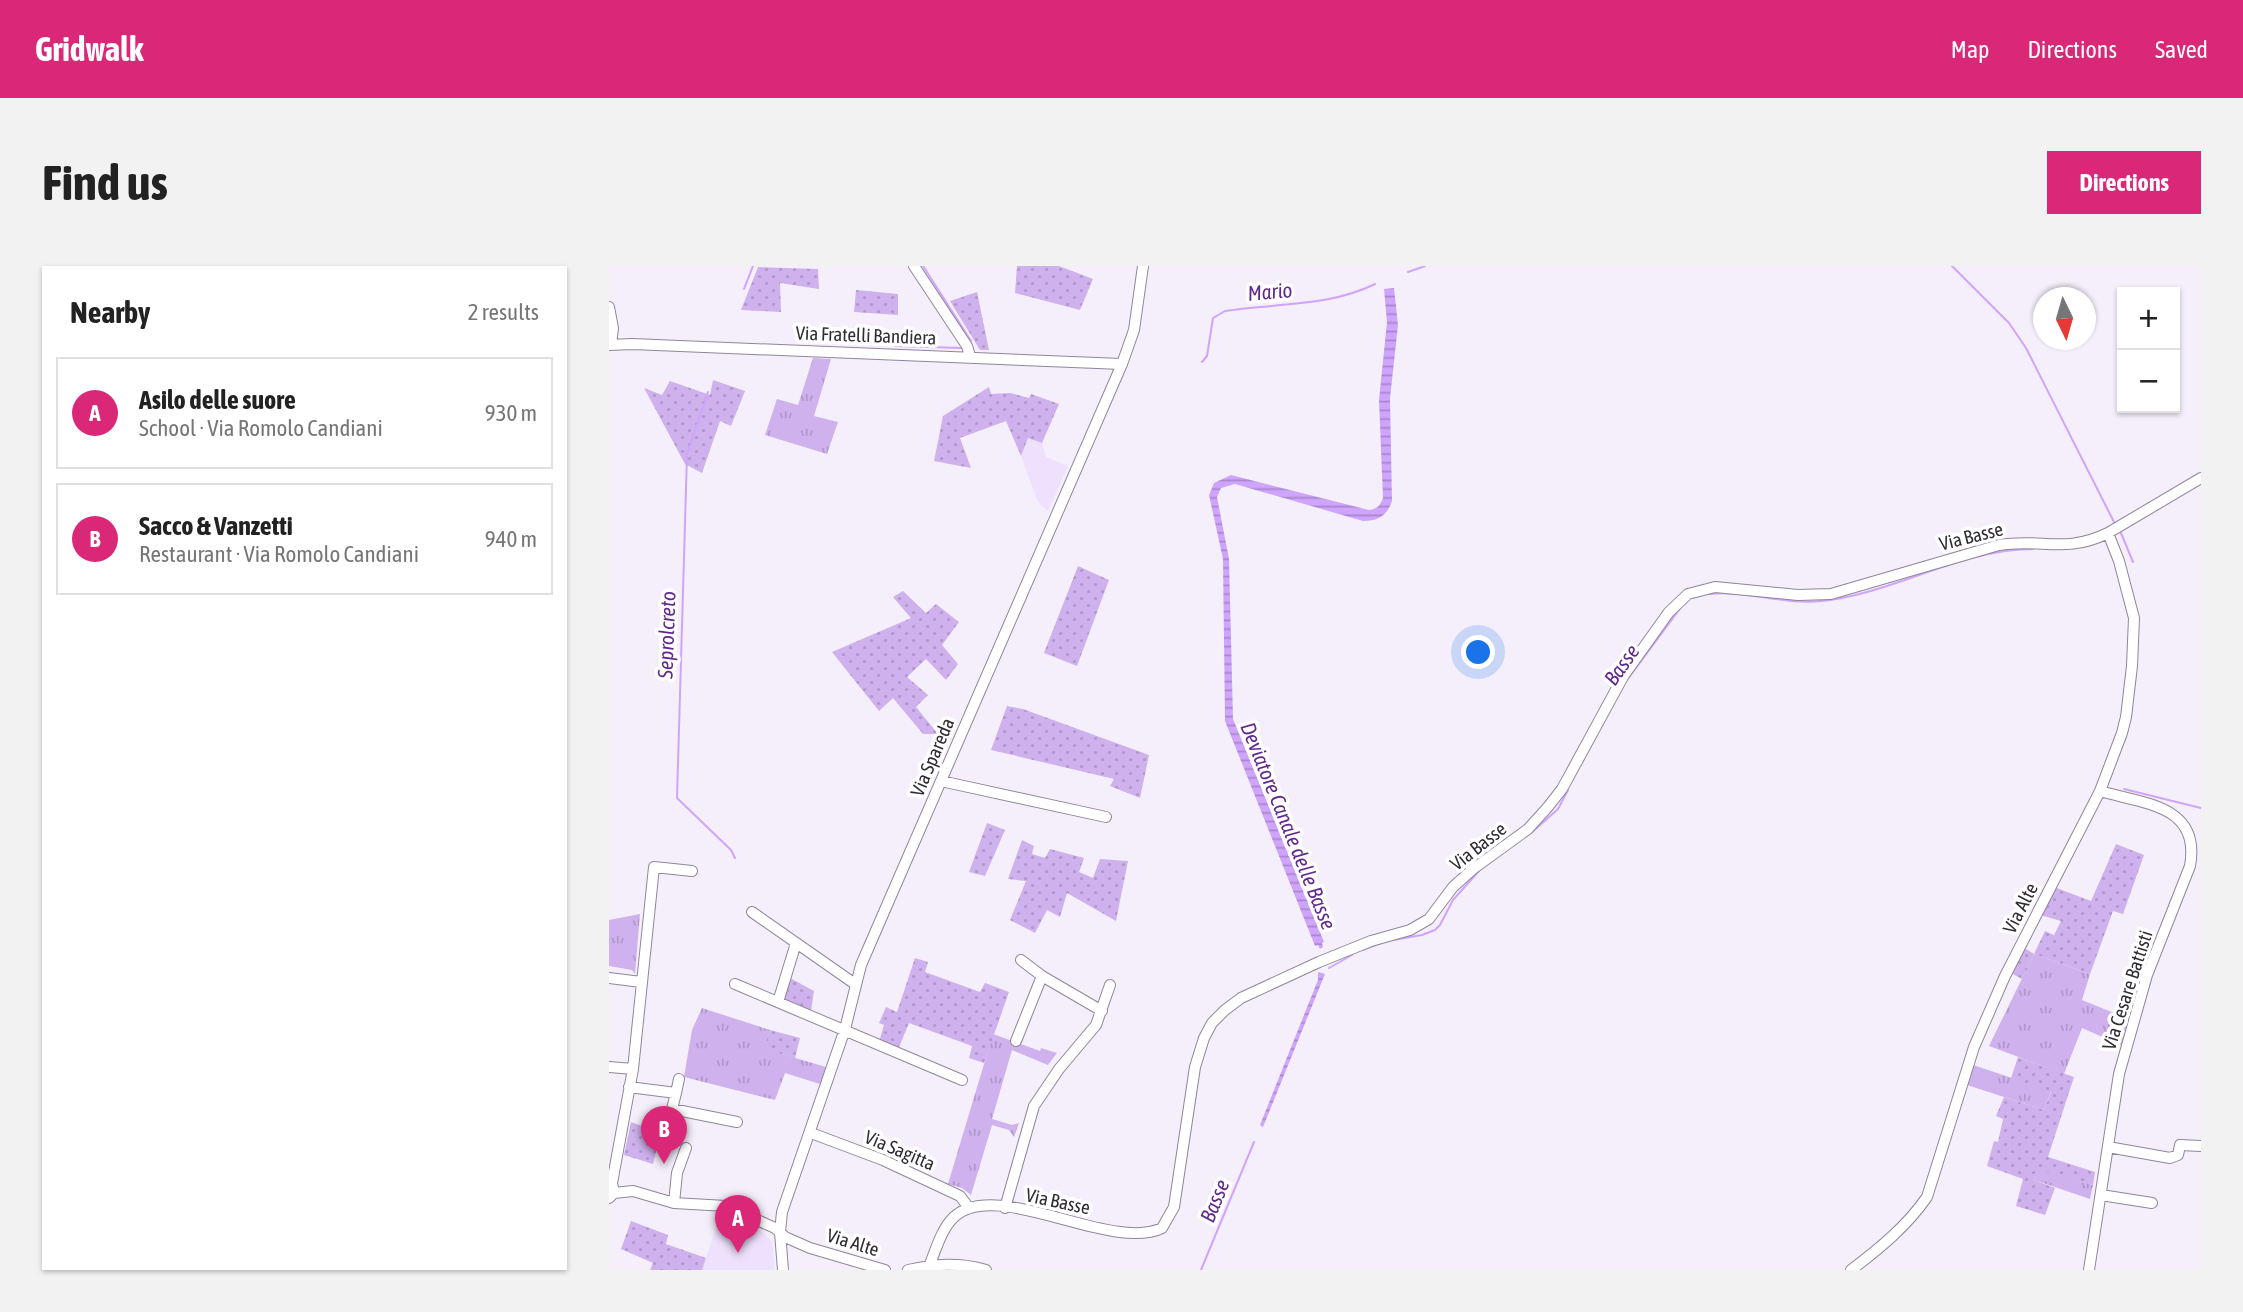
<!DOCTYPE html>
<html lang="en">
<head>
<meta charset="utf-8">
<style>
  :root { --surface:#fff; --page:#f2f2f2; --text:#222; --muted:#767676; --line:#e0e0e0; --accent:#db2777 }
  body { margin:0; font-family:"Asap Condensed",sans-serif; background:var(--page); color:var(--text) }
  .controls { position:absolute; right:21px; top:21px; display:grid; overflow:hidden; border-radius:0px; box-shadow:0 2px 5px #0004 }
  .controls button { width:63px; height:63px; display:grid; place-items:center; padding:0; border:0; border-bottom:2px solid var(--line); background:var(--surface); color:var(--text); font:35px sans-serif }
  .compass { position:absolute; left:1424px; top:21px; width:63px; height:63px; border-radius:50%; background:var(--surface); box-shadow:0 2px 5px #0004; rotate:175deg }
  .you { position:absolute; left:870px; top:387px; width:24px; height:24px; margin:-18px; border:5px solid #fff; border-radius:50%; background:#1a73e8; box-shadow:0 0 0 10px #1a73e833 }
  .badge { display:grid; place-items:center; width:46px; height:46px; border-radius:50%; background:var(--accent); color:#fff; font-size:23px; font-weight:700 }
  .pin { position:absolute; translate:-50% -58px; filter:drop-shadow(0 2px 4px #0008) }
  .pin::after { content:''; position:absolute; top:37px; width:24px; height:21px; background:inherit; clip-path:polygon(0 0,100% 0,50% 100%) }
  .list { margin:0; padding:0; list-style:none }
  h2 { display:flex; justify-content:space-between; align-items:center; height:91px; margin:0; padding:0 28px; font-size:30px }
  h2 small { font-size:23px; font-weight:400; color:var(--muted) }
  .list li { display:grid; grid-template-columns:46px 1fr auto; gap:21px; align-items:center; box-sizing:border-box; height:112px; margin:0 14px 14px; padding:0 14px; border:2px solid var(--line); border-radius:0px }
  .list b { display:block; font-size:26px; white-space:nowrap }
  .list p { margin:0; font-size:23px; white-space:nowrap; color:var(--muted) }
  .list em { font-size:23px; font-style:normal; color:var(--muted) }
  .map { position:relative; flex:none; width:1592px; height:1004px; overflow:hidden; border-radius:0px }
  header { display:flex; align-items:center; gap:42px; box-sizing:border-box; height:98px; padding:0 35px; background:var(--accent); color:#fff }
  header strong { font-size:33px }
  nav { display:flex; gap:38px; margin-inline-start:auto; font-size:24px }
  .intro { display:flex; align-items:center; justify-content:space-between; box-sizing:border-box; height:168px; padding:0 42px }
  h1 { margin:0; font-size:49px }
  .button { padding:18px 32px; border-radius:0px; background:var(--accent); color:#fff; font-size:24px; font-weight:700 }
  main { display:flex; gap:42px; padding:0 42px }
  aside { flex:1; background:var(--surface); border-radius:0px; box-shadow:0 2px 5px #0004 }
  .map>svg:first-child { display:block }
  .built { fill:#eee1fe }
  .grass { fill:url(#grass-tufts) }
  .garden { fill:url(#garden-dots) }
  .water { fill:url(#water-rules) }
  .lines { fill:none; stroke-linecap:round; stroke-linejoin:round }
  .stream { stroke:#cfa4fc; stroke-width:2 }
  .minor-casing { stroke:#8f869a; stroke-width:12 }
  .minor { stroke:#fff; stroke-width:10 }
  .labels { text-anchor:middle; stroke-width:7; stroke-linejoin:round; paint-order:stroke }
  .street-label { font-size:19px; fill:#302c35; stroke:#fff }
  .water-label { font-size:21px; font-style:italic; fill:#61288d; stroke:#fff }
</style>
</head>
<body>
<header>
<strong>Gridwalk</strong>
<nav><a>Map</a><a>Directions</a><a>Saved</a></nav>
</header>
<div class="intro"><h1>Find us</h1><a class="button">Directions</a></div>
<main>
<aside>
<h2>Nearby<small>2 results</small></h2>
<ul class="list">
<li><span class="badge">A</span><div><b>Asilo delle suore</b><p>School · Via Romolo Candiani</p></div><em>930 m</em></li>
<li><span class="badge">B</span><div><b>Sacco &amp; Vanzetti</b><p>Restaurant · Via Romolo Candiani</p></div><em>940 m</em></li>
</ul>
</aside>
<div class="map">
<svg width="1592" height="1004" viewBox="0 0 1592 1004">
  <defs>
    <pattern id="grass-tufts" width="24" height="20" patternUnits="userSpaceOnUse" patternTransform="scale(1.75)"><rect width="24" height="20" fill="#ceb1ed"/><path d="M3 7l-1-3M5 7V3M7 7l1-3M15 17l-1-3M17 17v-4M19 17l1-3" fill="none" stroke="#b198cc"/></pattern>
    <pattern id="garden-dots" width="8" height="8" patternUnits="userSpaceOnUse" patternTransform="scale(1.75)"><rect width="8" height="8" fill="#ceb1ed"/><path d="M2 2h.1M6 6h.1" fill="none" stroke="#b198cc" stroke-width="1.8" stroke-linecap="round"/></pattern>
    <pattern id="water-rules" width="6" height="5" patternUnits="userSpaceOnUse" patternTransform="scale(1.75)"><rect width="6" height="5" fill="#cfa4fc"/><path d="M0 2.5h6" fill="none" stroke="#a886cd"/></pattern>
  </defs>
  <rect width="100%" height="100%" fill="#f5effc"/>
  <!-- built -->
  <path class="built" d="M419 172 433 177 437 191 459 200 439 245 429 236 412 190Z
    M112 947 154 966 163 976 166 1004H93Z"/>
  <!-- grass -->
  <path class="grass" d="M204 92 222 93 205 150 229 156 218 188 156 169 168 133 189 139Z
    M31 648 26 708 23 704 0 700V654Z
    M1425 688 1481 708 1473 734 1520 753 1512 779 1473 762 1455 808 1380 780Z
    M93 742 161 764 156 783 217 801 211 818 176 807 166 834 75 811 83 764Z
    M384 768 431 785 432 782 448 787 439 799 403 784 383 853 403 859 410 857 405 871 400 864 383 859 362 929 353 922 339 918Z
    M1364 799 1442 825 1435 844 1358 819Z
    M1430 902 1484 919 1481 933 1425 914Z"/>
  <!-- garden -->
  <path class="garden" d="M408 0H450L484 13 471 44 406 27Z
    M149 1 209 3 210 23 171 17 172 46 132 44Z
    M247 24 289 28V49L245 46Z
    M368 26 380 84H371L341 35Z
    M104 114 136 125 122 160 111 155 93 207 76 198 35 122 53 129 61 115 101 129Z
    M380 121 382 128 401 127 420 132 422 128 450 138 433 177 419 172 412 190 397 155 351 172 362 202 325 195 334 150Z
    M469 300 500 314 468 400 435 387Z
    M294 325 317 347 327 338 350 356 333 379 349 398 337 414 317 393 298 411 319 429 307 441 329 468H314L284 432 270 445 223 386 302 352 284 331Z
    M398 440 414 443 540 489 531 532 501 520 505 513 382 484Z
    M378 557 396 564 376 610 360 606Z
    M413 574 425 580 423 588 436 592 441 583 475 592 470 606 484 612 491 593 519 595 507 655 458 627 451 651 438 644 426 667 401 654 417 615 399 613Z
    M1507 578 1535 589 1514 648 1504 645 1481 708 1425 688 1413 713 1402 707 1414 681 1425 688 1436 665 1445 669 1452 655 1431 649 1445 621 1482 635Z
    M306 692 319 696 316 706 371 726 376 717 400 726 375 797 360 792 363 780 300 757 288 786 270 776 275 759 270 757 277 741 288 746Z
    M181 712 205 725 202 745 174 734Z
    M161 764 191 772 186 792 155 783Z
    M1409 791 1465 811 1439 891 1486 906 1484 919 1430 903 1425 914 1446 922 1436 949 1407 940 1414 913 1378 900 1385 875 1389 876 1394 853 1387 850 1395 831 1435 844 1442 826 1402 812Z
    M22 856 52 867 44 898 15 889Z
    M22 955 59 969 57 978 97 992 93 1004H41L44 997 12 983Z"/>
  <!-- water -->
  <path class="water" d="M785 22 789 59 781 132 783 235C778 250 769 255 754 255L626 218 612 222 608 231 620 293 624 453 715 676 713 677 714 681 711 683 709 679 706 680 616 455 614 293 600 229 605 217 622 209 760 244C768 243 771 240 774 232L770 134 778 56 775 23Z
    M709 706 716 708 654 861 651 859 709 714Z"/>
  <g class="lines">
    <!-- stream -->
    <path class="stream" d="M314 0 362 75
      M1343 0 1400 57 1417 82 1505 256
      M799 6 816 0
      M135 23 144 0
      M287 80 352 82
      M593 96 598 90 604 52 616 45C666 37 720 41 766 18
      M99 126 78 188 68 532 122 584 126 592
      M1512 267 1524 296
      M1100 328C1137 324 1175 339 1212 335 1284 328 1351 283 1424 283
      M1018 414 1073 340
      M1515 523 1592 542
      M922 567 949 543 959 524
      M784 674 813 669 826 664 831 659 844 634 870 605
      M754 684 772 677
      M720 702 743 689
      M592 1004 645 876"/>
    <defs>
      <path id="minor" d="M305 0 358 80 361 90
        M0 41 4 62 2 78
        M0 79 23 78 513 98
        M332 515 497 551
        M143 646 246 718
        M412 694 433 710 493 745
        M0 712 32 716
        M126 718 353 814
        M169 736 187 677
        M407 775 433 710
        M0 801 24 803
        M20 821 67 827 63 843 128 856
        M67 827 70 813
        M202 867 274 894 351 930 360 942
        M1499 881 1561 892 1569 889 1571 879 1592 880
        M5 927 3 917 24 803 45 601 83 605
        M1492 929 1543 937
        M0 932 5 927 24 925 65 937 117 940 166 962 176 971 201 982 276 1004
        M65 937 68 907 77 882
        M396 942 425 840 450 803 487 759 501 719
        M321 998C327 983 333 962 345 951 387 911 502 987 553 962L565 941 586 801 595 772 603 757 616 744 632 732 710 696 762 675 801 664 820 653 844 621 864 603 919 563 938 542 953 523 1015 409 1060 346 1079 328 1106 321 1189 329 1222 328 1390 279C1433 272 1456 288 1499 267L1592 212
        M174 1004 171 966 173 946 236 763 252 699 513 98 525 64 534 0
        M299 1004C326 998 350 996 377 1004
        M1242 1004C1270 983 1298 960 1318 931L1365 781 1396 710 1491 525 1513 467 1517 451 1523 400 1525 352 1510 295 1499 267
        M1480 1004 1510 808 1538 709 1581 600C1592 539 1535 538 1491 525"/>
    </defs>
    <!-- minor casing -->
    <use href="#minor" class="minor-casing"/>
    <!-- minor -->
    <use href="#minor" class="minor"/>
  </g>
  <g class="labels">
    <!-- street labels -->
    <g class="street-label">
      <text transform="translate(257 69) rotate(2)" y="7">Via Fratelli Bandiera</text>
      <text transform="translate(1362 270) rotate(-14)" y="7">Via Basse</text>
      <text transform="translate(323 491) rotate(-67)" y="7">Via Spareda</text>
      <text transform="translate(869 580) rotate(-38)" y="7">Via Basse</text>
      <text transform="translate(1411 642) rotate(-63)" y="7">Via Alte</text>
      <text transform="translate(1518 724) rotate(-72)" y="7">Via Cesare Battisti</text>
      <text transform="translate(291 884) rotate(23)" y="7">Via Sagitta</text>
      <text transform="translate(449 935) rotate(12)" y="7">Via Basse</text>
      <text transform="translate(244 976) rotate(17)" y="7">Via Alte</text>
    </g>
    <!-- water labels -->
    <g class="water-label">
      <text transform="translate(661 26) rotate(-5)" y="7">Mario</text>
      <text transform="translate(58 369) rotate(-88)" y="7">Seprolcreto</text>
      <text transform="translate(1013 399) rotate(-55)" y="7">Basse</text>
      <text transform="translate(679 560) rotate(68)" y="7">Deviatore Canale delle Basse</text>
      <text transform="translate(606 935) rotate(-68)" y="7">Basse</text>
    </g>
  </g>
</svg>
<div class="controls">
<button>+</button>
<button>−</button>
</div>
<svg class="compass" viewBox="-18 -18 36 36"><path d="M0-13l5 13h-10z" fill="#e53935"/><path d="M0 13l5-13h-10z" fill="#767676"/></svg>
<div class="you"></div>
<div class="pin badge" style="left:129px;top:987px">A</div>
<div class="pin badge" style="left:55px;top:898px">B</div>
</div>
</main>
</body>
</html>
